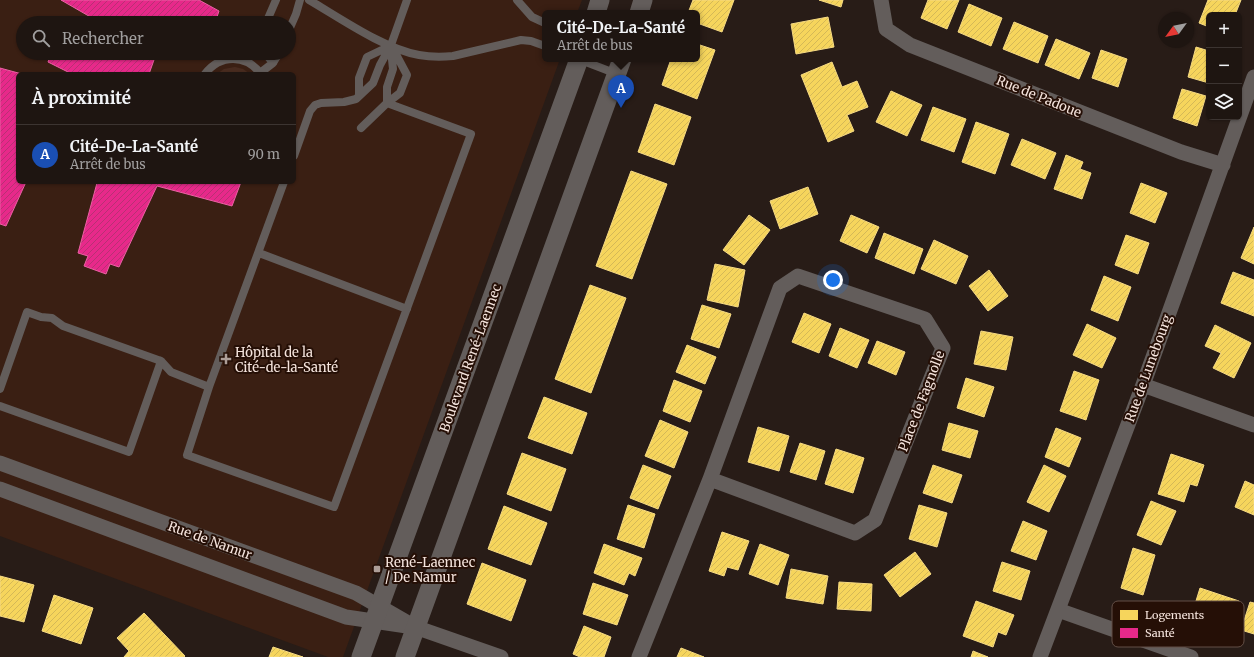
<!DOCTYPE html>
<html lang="fr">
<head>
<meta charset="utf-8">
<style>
  :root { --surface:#1e1511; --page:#261e1a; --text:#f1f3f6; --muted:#a19f9f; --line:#3c3431; --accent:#ad9e98 }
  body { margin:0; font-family:Merriweather,serif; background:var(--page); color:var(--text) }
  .controls { position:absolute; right:12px; top:12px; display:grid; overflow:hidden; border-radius:6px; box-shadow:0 1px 3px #0004 }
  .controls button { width:36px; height:36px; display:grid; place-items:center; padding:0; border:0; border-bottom:1px solid var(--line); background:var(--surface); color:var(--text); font:20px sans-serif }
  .compass { position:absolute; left:1158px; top:12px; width:36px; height:36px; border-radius:50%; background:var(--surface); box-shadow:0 1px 3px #0004; rotate:237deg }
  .you { position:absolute; left:833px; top:280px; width:14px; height:14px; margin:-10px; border:3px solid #fff; border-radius:50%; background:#1a73e8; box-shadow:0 0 0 6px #1a73e833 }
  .badge { display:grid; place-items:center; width:26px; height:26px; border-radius:50%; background:var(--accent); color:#fff; font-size:13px; font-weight:700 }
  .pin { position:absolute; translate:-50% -33px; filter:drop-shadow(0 1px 2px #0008) }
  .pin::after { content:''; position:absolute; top:21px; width:14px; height:12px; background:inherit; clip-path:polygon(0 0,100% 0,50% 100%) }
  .popup { position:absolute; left:542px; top:10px; width:158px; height:52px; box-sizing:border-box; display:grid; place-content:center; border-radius:6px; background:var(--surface); filter:drop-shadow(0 1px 3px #0005); font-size:13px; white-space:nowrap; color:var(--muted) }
  .popup b { font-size:15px; color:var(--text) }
  .popup::after { content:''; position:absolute; left:50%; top:100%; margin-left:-8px; border:8px solid transparent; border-top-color:var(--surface) }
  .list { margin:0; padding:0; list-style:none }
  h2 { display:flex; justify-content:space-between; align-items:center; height:52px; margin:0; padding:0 16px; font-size:17px }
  h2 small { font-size:13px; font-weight:400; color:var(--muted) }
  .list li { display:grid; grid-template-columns:26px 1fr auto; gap:12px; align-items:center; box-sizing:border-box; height:60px; padding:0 16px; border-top:1px solid var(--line) }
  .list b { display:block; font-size:15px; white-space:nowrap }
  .list p { margin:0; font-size:13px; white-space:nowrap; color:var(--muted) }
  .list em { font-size:13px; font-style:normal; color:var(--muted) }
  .icon { flex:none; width:22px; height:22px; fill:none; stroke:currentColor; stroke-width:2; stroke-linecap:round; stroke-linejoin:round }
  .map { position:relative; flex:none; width:1254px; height:657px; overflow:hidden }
  .search { position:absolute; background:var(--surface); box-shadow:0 1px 3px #0004; left:16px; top:16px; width:280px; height:44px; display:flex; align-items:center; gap:10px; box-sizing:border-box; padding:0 14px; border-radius:22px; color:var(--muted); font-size:15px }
  .panel { position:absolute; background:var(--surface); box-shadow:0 1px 3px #0004; left:16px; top:72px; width:280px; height:112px; border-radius:6px }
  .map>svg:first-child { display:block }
  .built { fill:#3a1f13; fill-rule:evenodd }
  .grass { fill:url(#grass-tufts) }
  .homes { fill:url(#homes-hatch); stroke:#f6da83 }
  .health { fill:url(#health-hatch); stroke:#eb61a3 }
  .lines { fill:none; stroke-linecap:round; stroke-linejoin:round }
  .service { stroke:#635d5b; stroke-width:8 }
  .minor { stroke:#635d5b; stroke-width:15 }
  .tertiary { stroke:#635d5b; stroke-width:19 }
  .poi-dot { fill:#ad9e98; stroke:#250f06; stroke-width:1.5 }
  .labels { text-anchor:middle; stroke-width:4; stroke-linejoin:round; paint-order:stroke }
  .street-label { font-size:13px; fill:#f5e4dd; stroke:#250f06 }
  .poi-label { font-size:13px; fill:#f5e4dd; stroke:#250f06; text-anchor:start }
  .key { fill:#250f06; stroke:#634f46; stroke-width:1 }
  .key-label { font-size:11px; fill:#f5e4dd }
</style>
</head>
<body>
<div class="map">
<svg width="1254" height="657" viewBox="0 0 1254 657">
  <defs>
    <pattern id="grass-tufts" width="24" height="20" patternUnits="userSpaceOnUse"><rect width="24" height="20" fill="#482b1f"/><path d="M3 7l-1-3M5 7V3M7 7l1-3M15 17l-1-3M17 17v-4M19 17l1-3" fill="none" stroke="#634a3f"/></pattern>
    <pattern id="homes-hatch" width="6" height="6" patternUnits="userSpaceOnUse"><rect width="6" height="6" fill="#f6d55c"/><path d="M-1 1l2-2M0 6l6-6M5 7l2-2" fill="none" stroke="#d4b857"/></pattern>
    <pattern id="health-hatch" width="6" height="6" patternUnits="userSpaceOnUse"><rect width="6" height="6" fill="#e7298a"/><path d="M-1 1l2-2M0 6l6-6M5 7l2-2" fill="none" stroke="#b83174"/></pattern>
  </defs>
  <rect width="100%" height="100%" fill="#281c17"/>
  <!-- built -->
  <path class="built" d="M0 0H582L577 13H545V59H560L343 657H328L0 536ZM23 23H289V53H23ZM18 74H294V182H18Z"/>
  <!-- grass -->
  <path class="grass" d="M235 67 243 69 250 74H217L224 69Z"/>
  <!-- homes -->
  <path class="homes" d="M693 0H734L722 32 697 23V13H688Z
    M819 0H843L841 7Z
    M928 0H959L947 29 921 18Z
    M1208 0H1241L1235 15H1209V27L1199 23Z
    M969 4 1002 18 991 46 958 32Z
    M828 17 834 47 796 54 791 24Z
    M1014 22 1048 36 1038 63 1003 49Z
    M1056 39 1090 53 1079 79 1045 65Z
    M697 44 715 50 697 99 662 85 671 59H697Z
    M1196 47 1209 51V83L1188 77Z
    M1101 50 1127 59 1118 87 1092 78Z
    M832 62 842 87 857 81 868 107 847 115 854 131 828 142 801 75Z
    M1182 89 1206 96 1197 126 1173 118Z
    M891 91 922 105 907 136 876 122Z
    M655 104 691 117 674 165 638 152Z
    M933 107 966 119 954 152 921 140Z
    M976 122 1009 134 995 174 962 162Z
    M1022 139 1056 153 1045 179 1011 165Z
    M1066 155 1083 162 1080 169 1091 173 1082 199 1054 189Z
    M631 171 667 184 632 279 596 266Z
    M1141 183 1167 193 1155 223 1130 213Z
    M808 187 818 214 780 229 770 201Z
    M749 215 770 230 744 265 723 250Z
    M851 215 879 227 867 253 840 241Z
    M1254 227V264L1241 258Z
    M884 233 923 249 914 274 875 258Z
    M1126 235 1149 243 1138 274 1115 265Z
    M934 240 968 256 956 284 921 269Z
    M715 264 745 270 738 307 707 300Z
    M989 270 1008 296 988 311 969 286Z
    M1233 272 1254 280V316L1221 303Z
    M1104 276 1131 287 1118 321 1091 310Z
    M590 285 626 298 591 393 555 379Z
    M702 305 731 314 719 348 691 339Z
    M804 313 831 324 819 353 792 342Z
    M1087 324 1116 338 1102 368 1073 355Z
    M1215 325 1251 343 1234 378 1213 368 1221 353 1205 346Z
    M840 328 869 340 857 368 829 356Z
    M981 331 1013 337 1006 370 974 364Z
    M877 341 905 352 896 375 868 363Z
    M687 345 716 357 705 384 676 372Z
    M1074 371 1099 380 1086 420 1060 411Z
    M966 378 994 387 984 417 957 408Z
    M674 380 702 391 690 422 663 411Z
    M544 397 587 413 572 454 528 438Z
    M660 420 688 432 674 468 645 456Z
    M949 423 978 431 970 458 942 450Z
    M758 427 789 436 779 471 748 462Z
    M1056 428 1081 438 1069 467 1045 457Z
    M800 443 825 451 816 480 790 472Z
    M836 449 864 458 853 493 825 484Z
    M522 453 566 469 551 511 507 494Z
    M1171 454 1204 465 1197 486 1190 484 1184 502 1158 494Z
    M643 465 671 476 658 509 630 498Z
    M933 465 962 475 952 503 923 493Z
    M1044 465 1066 476 1049 512 1027 502Z
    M1245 481 1254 485V515L1235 507Z
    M1151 501 1176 511 1161 545 1137 535Z
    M628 505 655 514 644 548 617 539Z
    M919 505 947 513 937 547 909 539Z
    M504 506 547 523 531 565 488 549Z
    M1023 521 1047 531 1036 560 1011 551Z
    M722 532 749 541 738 570 727 567 724 576 709 571Z
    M604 544 642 558 635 576 629 573 624 585 594 573Z
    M760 544 789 555 778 585 749 574Z
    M1133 548 1155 555 1143 595 1121 588Z
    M915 552 931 574 900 597 884 575Z
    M1002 562 1030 571 1021 600 993 591Z
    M482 563 526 580 511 621 467 604Z
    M791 569 828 576 823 604 786 598Z
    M0 576 34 585 24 622 0 616Z
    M839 582 872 584 871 611 837 609Z
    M593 583 628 595 617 625 583 614Z
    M1200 588 1239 601 1230 629 1191 617Z
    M54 595 93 608 81 644 42 631Z
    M976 601 1014 615 1006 635 998 632 993 647 963 636Z
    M1250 602 1254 603V634L1241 630Z
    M144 613 185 656 184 657H124L129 651 117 638Z
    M584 626 611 637 604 657H580L573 654Z
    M273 647 303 657H269Z
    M681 648 704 657H677Z
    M973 651 988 657H971Z"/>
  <!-- health -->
  <path class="health" d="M61 0H199L219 11 215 23H93L94 19Z
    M51 53H146L155 57 149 74H72L48 62Z
    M0 68 22 74H18V182H26L6 226 0 224Z
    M95 182H241L232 206 157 186 119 267 110 264 106 274 84 266 88 256 78 253 97 183Z"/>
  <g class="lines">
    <!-- service -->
    <path class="service" d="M309 0C340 18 384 49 419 55 430 57 442 57 453 56L521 40 531 41 545 46
      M517 0 532 17 545 23
      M266 23 276 0
      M289 30 296 14 300 0
      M265 53 273 63
      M578 59 617 74
      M260 73 273 63 279 53
      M205 74C220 54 246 54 261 74
      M359 95V78L367 57 390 46
      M387 103V87L393 69 391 50
      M361 128 387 103 400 93 407 75 391 45
      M294 156 310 111 315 105 321 103 344 102 356 99 373 83 380 65 391 45 407 0
      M284 182 209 387 187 455 334 507 471 134 387 103
      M259 253 407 309
      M161 361 171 372 209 387
      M0 389 27 312 41 317 52 318 63 326 161 361 129 452 0 406"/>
    <!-- minor -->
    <path class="minor" d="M881 0 886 29 910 45 1181 152 1223 165
      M1143 385 1254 425
      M0 463 356 593 415 627 501 657
      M0 489 346 617 407 626
      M1058 610 1191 657
      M639 657 710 479 780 288 798 276 925 319 943 348 875 520 855 533 710 479
      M1040 657 1143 385 1254 77"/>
    <!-- tertiary -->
    <path class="tertiary" d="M596 13 600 0
      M639 13 643 0
      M361 657 579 59
      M405 657 622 59"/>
  </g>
  <!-- markers -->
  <g class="poi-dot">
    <path d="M224 353h4v4h4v4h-4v4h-4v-4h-4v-4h4z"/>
    <rect x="373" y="565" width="8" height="8" rx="2"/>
  </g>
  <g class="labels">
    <!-- street labels -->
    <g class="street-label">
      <text transform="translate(1039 96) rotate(22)" y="5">Rue de Padoue</text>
      <text transform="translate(470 358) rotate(-70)" y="5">Boulevard René-Laennec</text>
      <text transform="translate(1148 368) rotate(-70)" y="5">Rue de Lunebourg</text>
      <text transform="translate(921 401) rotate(-69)" y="5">Place de Fagnolle</text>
      <text transform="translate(210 540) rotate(20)" y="5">Rue de Namur</text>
    </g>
    <!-- poi labels -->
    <g class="poi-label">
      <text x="235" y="357">Hôpital de la<tspan x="235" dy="15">Cité-de-la-Santé</tspan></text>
      <text x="385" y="567">René-Laennec<tspan x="385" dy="15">/ De Namur</tspan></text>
    </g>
  </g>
  <!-- legend -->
  <rect x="1112" y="601" width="132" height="46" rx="6" class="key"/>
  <rect x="1120" y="610" width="18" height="10" fill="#f6d55c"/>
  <rect x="1120" y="628" width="18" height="10" fill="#e7298a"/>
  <g class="key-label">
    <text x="1145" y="619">Logements</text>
    <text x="1145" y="637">Santé</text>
  </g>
</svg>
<div class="controls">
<button>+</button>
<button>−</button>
<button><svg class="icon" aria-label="layers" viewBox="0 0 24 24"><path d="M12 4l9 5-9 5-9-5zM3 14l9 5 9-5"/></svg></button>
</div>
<svg class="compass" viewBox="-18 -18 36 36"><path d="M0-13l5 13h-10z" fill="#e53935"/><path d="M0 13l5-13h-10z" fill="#a19f9f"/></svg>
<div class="you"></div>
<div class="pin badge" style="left:621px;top:108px;background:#1a4fb4">A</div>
<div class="popup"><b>Cité-De-La-Santé</b>Arrêt de bus</div>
<div class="search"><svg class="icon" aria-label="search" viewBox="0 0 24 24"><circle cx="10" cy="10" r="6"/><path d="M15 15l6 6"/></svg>Rechercher</div>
<section class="panel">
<h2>À proximité<small></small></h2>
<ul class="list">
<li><span class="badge" style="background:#1a4fb4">A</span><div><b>Cité-De-La-Santé</b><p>Arrêt de bus</p></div><em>90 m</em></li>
</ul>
</section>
</div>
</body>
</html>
